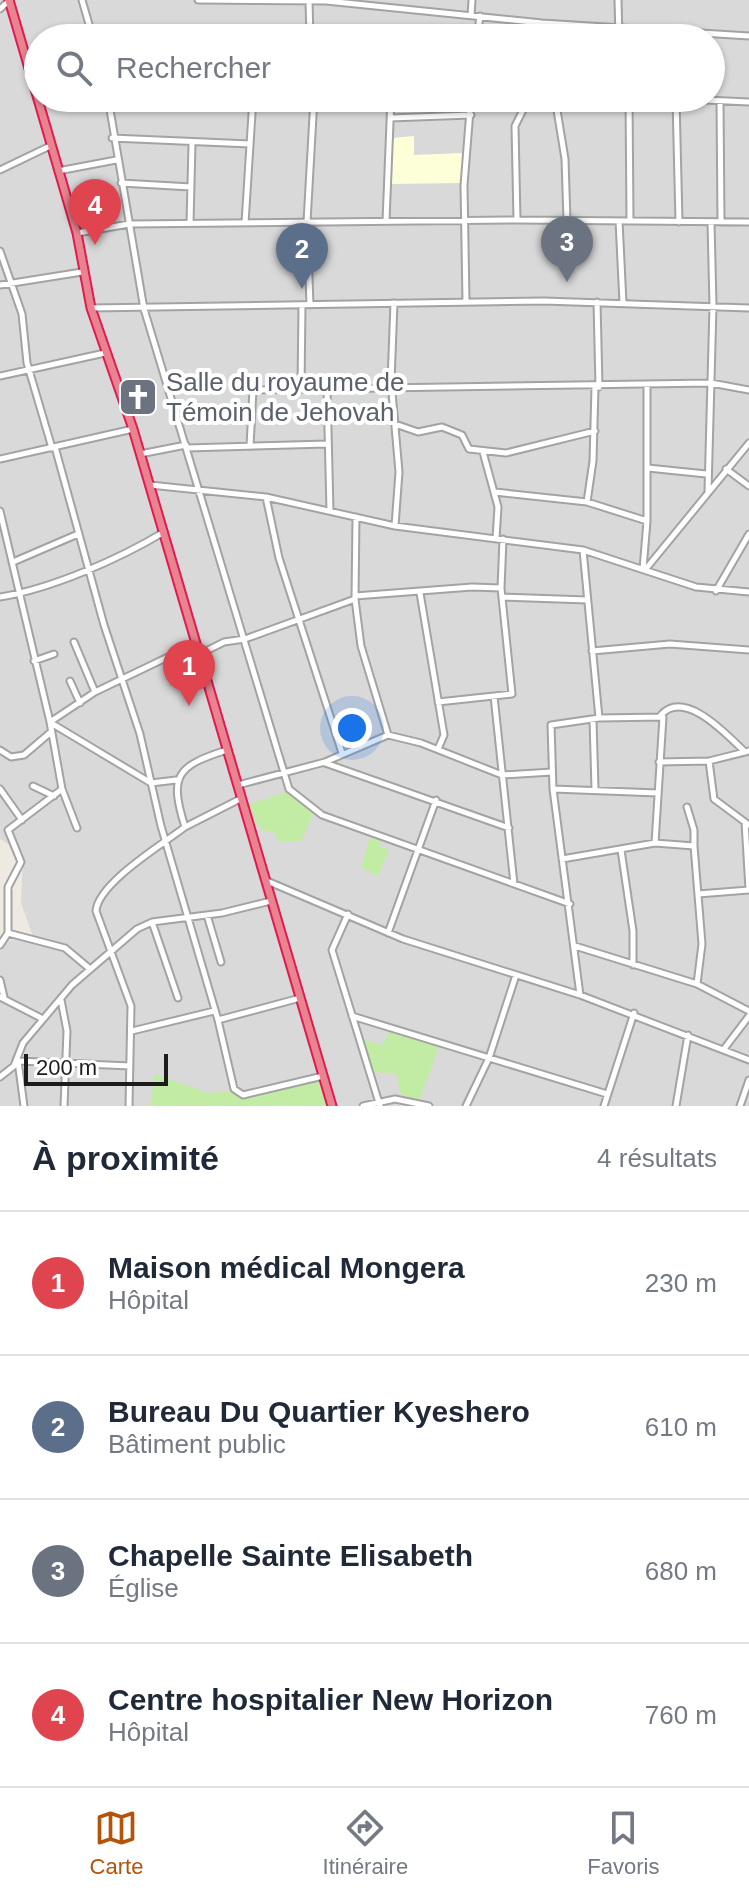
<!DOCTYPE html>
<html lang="fr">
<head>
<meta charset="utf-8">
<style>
  :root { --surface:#fff; --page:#f6f6f7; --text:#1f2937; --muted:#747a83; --line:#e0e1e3; --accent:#b45309 }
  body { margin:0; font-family:Arial,sans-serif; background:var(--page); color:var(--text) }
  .scale { position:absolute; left:24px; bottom:20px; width:144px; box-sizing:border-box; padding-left:8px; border:4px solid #1c1c1c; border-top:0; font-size:22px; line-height:28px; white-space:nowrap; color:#1c1c1c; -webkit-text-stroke:6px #fff; paint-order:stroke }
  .you { position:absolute; left:352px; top:728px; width:28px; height:28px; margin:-20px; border:6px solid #fff; border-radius:50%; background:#1a73e8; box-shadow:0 0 0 12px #1a73e833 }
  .badge { display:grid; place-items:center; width:52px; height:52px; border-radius:50%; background:var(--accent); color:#fff; font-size:26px; font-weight:700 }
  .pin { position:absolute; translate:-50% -66px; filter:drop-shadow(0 2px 4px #0008) }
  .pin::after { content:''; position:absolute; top:42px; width:28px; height:24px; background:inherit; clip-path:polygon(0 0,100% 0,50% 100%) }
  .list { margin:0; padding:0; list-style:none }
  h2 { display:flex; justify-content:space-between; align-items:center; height:104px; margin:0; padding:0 32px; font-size:34px }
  h2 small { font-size:26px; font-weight:400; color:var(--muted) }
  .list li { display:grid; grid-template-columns:52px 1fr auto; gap:24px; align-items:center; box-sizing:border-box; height:144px; padding:0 32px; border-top:2px solid var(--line) }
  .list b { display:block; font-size:30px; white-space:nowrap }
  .list p { margin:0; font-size:26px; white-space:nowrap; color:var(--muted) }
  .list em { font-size:26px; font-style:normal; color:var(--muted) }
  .icon { flex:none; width:44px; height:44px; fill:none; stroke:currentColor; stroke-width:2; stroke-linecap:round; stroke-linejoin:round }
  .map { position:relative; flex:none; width:749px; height:1106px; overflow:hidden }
  .search { position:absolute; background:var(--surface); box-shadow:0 2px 6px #0004; left:24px; right:24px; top:24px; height:88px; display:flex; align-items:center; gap:20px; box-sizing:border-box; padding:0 28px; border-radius:44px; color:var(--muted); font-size:30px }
  .sheet { height:680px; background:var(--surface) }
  nav { display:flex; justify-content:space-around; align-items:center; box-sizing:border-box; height:112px; border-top:2px solid var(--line); background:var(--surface); font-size:22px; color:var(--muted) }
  nav a { display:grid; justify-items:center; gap:4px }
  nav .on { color:var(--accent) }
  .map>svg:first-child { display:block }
  .residential { fill:#dad9d9; fill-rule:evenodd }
  .education { fill:#fdffd9 }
  .grass { fill:#c2eca3 }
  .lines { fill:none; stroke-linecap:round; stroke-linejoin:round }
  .minor-casing { stroke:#a3a3a3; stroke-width:9 }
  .highway-casing { stroke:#df1b51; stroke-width:11 }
  .minor { stroke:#fff; stroke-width:5 }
  .highway { stroke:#ea8390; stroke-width:7 }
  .labels { text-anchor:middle; stroke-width:8; stroke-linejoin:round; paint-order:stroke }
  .worship-label { font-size:26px; fill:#5b616d; stroke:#fff; text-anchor:start }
</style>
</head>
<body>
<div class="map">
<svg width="749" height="1106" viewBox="0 0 749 1106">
  <rect width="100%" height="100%" fill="#eeeae1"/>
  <!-- residential -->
  <path class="residential" d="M0 0H749V1106H0V943L32 934 21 903 23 853 0 839ZM38 38H711V98H38Z"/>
  <!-- education -->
  <path class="education" d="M414 136V155L463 153V183L390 184 392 138Z"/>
  <!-- grass -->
  <path class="grass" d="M287 792 313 814 301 841 278 842 274 831H264L256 823 249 804Z
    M370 837 380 840 379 846 389 850 378 876 361 868Z
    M390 1031 439 1046 419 1101 400 1094 397 1074 373 1072 363 1039 382 1045Z
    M155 1074 208 1093 242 1091 312 1075 319 1081 327 1105 150 1106Z"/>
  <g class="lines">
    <defs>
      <path id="minor" d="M82 0 93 38
        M198 0 326 1 542 23 749 36
        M618 0 619 38
        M309 1 310 38
        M0 9 10 0
        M471 16 472 0
        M477 38 480 16
        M108 98 144 309 289 789 322 815 570 904
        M555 98 565 159 567 221
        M629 98 630 221
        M662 98 749 102
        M676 99 679 222
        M720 101 721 222
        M390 118 471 115
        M112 138 250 144
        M0 170 50 146
        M58 171 116 160
        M121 183 191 187
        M517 220 515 126 529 98
        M386 221 391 98
        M619 221 623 303
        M190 223 192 144
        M245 223 253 98
        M77 233 129 224 517 220 749 222
        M0 251 22 314 27 363 52 448
        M0 285 82 272
        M466 302 464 185 471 98
        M597 302 599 387
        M394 303 391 381 399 472 395 526
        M310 305 307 222 314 98
        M91 308 544 301 749 308
        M0 376 105 353
        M301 388 302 305
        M327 388 330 511
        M395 424 418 432 442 427 462 435 469 449 506 453 595 431
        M250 446 253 390 711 383 749 390
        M55 447 104 625 140 734 161 826 218 1020
        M187 448 327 444
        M483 452 498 507 496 538
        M140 454 186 445
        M0 459 133 429
        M648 468 706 474
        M726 469 749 486
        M150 485 266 497 395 526 583 550 696 587 749 592
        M708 491 713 306 711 222
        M495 492 587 502 647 521
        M266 497 279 558 342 753
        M587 502 593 461 595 387
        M0 511 50 722 62 789 8 830 21 862 8 887V933L0 945
        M356 517 355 599 361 646 388 735
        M583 550 599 718
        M13 562 78 534
        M643 569 647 521V387
        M645 570 749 443
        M716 591 749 534
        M420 593 444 735 438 749
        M355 596 472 587 501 588
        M0 597C51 589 119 559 164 532
        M502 597 587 600
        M74 642 95 692
        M592 651 670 644 749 650
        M198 655 224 642 245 639 355 599
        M34 661 54 654
        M70 681 80 703
        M494 696 514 884
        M438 702 512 694 501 588 503 539
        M661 715C685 688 728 736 745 752
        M593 719 595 789
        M50 722 95 692 195 644
        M51 723 151 783 176 780
        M0 750 11 757 24 755 51 732
        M709 761 714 799 749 825
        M659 762 709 761 749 751
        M325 763 509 828
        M238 785 325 762 388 735 421 743 502 775 552 772
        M33 786 54 796
        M0 789 22 820
        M62 789 77 828
        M553 789 658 793
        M687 807 694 830V845
        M745 822 749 889
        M185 827 240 799
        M621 850 633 931V965
        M562 859 655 843 694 846 702 944 697 984
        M267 881 403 939 580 995 749 1060
        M698 894 749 890
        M348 914 332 950 380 1106
        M207 915 221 962
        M152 922 178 998
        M8 933 65 948 90 969
        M388 933 436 800
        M575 946 697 984 749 1011
        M0 980 4 997
        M580 995 553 789 551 725 599 718 663 717 655 843
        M0 997 43 1019
        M300 998 218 1020 234 1089 243 1095 323 1076
        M61 1000 67 1031 64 1106
        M352 1016 607 1094
        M132 1031 214 1011
        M724 1049 749 1016
        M0 1077 14 1066 23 1043 72 985 137 929 152 922 222 913 271 901
        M24 1106 18 1061 130 1066
        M129 1106 131 1006 96 911C98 883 163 844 185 827 169 776 176 766 227 750
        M363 1106 395 1099 429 1106
        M466 1106 489 1058 516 975
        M604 1106 634 1013
        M676 1106 688 1035
        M740 1106 749 1080"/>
      <path id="highway" d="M9 0 77 233 91 308 133 429 332 1106"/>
    </defs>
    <!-- minor casing -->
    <use href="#minor" class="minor-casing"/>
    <!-- highway casing -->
    <use href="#highway" class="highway-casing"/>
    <!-- minor -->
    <use href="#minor" class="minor"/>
    <!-- highway -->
    <use href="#highway" class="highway"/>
  </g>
  <!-- icons -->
  <defs>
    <symbol id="church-square" viewBox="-11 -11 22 22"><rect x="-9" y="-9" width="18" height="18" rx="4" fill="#6b7280" stroke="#fff"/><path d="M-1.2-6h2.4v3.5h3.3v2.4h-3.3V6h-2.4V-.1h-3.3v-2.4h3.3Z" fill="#fff"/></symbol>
  </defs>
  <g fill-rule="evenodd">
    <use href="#church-square" x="116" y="375" width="44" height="44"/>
  </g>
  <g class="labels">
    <!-- worship labels -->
    <g class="worship-label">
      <text x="166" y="391">Salle du royaume de<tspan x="166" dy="30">Témoin de Jehovah</tspan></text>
    </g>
  </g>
</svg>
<div class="scale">200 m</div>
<div class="you"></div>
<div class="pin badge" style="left:189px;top:706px;background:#e0444e">1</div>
<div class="pin badge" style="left:302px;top:289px;background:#5c6f8a">2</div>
<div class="pin badge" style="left:567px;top:282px;background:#6b7280">3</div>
<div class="pin badge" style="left:95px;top:245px;background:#e0444e">4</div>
<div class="search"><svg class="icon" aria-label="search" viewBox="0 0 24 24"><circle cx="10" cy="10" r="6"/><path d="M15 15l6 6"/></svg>Rechercher</div>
</div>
<section class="sheet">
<h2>À proximité<small>4 résultats</small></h2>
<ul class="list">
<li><span class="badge" style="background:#e0444e">1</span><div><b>Maison médical Mongera</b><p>Hôpital</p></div><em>230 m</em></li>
<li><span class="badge" style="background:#5c6f8a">2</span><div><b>Bureau Du Quartier Kyeshero</b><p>Bâtiment public</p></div><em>610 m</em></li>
<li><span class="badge" style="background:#6b7280">3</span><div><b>Chapelle Sainte Elisabeth</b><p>Église</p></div><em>680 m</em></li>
<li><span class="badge" style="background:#e0444e">4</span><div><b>Centre hospitalier New Horizon</b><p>Hôpital</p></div><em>760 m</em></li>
</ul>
</section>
<nav>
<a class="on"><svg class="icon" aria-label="map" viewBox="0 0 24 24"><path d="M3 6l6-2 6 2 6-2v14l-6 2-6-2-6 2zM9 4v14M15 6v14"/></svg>Carte</a>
<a><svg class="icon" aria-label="directions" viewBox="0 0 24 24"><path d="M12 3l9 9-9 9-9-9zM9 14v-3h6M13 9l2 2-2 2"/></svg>Itinéraire</a>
<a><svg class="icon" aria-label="saved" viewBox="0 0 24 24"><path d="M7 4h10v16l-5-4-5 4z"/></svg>Favoris</a>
</nav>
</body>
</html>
